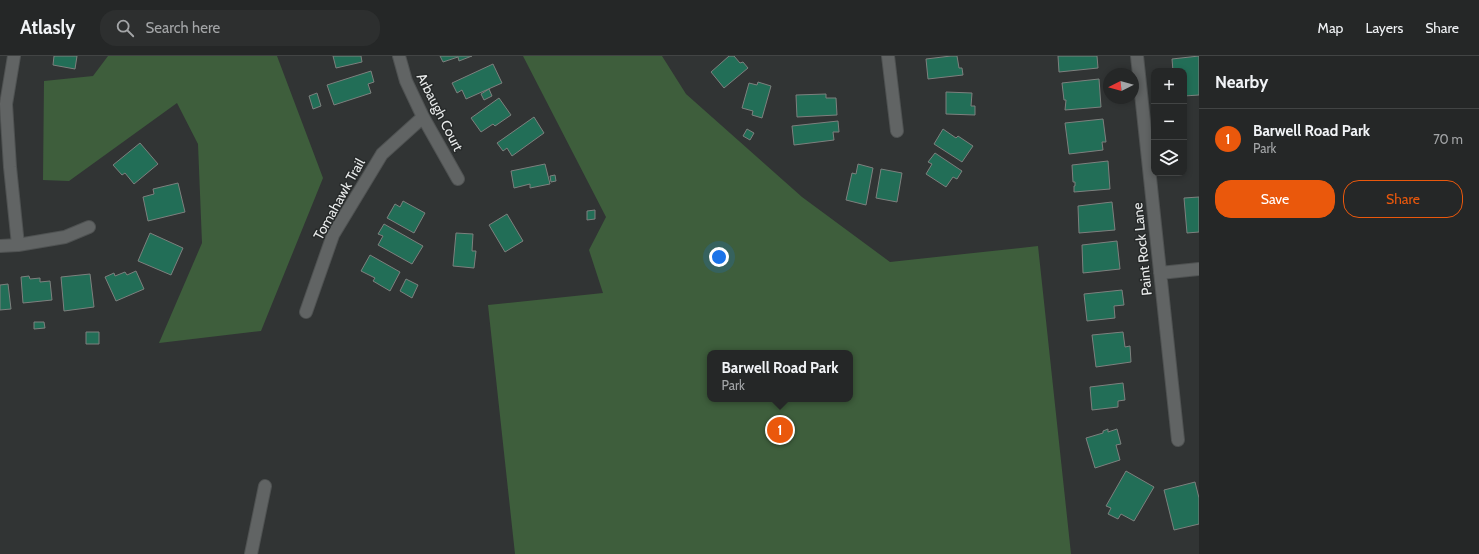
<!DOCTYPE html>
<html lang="en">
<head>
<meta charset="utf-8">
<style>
  :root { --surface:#252727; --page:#2d2f2f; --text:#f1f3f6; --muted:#a3a5a7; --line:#424444; --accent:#ea580c }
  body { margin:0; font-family:Cabin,sans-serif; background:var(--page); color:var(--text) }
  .controls { position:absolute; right:12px; top:12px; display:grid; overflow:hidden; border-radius:8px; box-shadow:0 2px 6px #0003 }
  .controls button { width:36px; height:36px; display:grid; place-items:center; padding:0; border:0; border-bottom:1px solid var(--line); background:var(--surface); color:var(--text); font:20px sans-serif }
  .compass { position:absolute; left:1103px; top:12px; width:36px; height:36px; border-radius:50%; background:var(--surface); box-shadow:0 2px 6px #0003; rotate:264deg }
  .you { position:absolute; left:719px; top:201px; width:14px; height:14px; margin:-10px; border:3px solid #fff; border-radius:50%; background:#1a73e8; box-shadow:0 0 0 6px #1a73e833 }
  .badge { display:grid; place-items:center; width:26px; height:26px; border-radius:50%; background:var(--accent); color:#fff; font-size:13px; font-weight:700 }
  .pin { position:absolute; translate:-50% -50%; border:2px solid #fff; box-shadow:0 1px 4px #0006 }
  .popup { position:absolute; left:707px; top:294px; width:146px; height:52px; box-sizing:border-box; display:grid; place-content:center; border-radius:8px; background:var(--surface); filter:drop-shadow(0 1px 3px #0005); font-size:13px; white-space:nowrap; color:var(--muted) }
  .popup b { font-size:15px; color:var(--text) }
  .popup::after { content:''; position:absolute; left:50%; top:100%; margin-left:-8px; border:8px solid transparent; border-top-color:var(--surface) }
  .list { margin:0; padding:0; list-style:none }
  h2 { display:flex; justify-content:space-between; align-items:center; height:52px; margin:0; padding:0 16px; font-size:17px }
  h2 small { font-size:13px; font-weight:400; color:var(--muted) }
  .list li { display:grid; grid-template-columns:26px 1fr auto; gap:12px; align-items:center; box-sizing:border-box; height:60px; padding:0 16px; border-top:1px solid var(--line) }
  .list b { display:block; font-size:15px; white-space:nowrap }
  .list p { margin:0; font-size:13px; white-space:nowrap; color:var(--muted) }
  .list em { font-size:13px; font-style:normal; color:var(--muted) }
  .actions { display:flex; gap:8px; padding:12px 16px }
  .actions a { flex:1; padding:9px 0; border:1px solid var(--accent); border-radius:16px; text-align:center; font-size:14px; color:var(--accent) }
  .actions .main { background:var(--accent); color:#fff }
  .icon { flex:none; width:22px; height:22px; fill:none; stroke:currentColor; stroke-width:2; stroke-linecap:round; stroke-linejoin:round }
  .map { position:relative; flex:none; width:1199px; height:498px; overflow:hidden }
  header { display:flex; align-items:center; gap:24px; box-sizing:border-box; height:56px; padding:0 20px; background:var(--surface); border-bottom:1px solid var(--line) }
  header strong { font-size:19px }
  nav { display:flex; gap:22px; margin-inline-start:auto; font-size:14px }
  .search { width:280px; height:36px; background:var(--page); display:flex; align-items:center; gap:10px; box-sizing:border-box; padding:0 14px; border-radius:16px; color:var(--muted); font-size:15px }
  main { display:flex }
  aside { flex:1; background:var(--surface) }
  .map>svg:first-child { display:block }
  .green { fill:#3e5e3c; fill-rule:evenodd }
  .building { fill:#226e57; stroke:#7d807e }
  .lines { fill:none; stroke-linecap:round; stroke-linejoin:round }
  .minor-casing { stroke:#4f5252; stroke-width:14 }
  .minor { stroke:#616464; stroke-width:12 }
  .labels { text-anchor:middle; stroke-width:3; stroke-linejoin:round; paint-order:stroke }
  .street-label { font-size:14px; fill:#e9ebeb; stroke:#272a2a }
</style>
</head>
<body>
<header>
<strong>Atlasly</strong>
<div class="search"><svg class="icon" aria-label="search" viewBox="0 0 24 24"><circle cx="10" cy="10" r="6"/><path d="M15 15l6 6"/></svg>Search here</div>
<nav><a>Map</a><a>Layers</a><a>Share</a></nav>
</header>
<main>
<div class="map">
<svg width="1199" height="498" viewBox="0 0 1199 498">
  <rect width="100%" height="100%" fill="#313434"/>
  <!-- green -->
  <path class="green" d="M108 0H277L323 122 261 275 159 287 202 187 198 88 177 47 69 125 43 124 44 25 93 20Z
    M523 0H662L686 38 802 141 890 206 1038 190 1071 498H515L488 249 603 237 589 194 606 161ZM710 297H850V343H710Z"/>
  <!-- building -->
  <path class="building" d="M54 0H77L75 13 53 9Z
    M333 0H361L362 6 336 12Z
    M440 0H472L459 5 458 1 443 6Z
    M729 0H734L740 7 743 6 748 12 724 32 711 16Z
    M951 0H957L959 12H962L963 19 928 23 926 3Z
    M1058 0H1097L1098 12 1059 16Z
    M1199 0V39L1184 40V15H1173L1172 3Z
    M493 8 502 27 466 43 462 34 457 37 452 27Z
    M371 15 374 26 368 28 371 37 334 49 327 29Z
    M1099 23 1101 51 1065 54 1066 44H1064L1062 27Z
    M758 26 771 30 762 62 752 59 753 55 742 52 749 27 757 29Z
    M489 33 492 40 484 44 481 38Z
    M946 36 972 37 971 50H975V59L946 58Z
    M317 37 321 50 313 53 309 40Z
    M826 38V42H836L837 59 797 61 796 39Z
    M499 42 511 59 495 70 493 68 481 76 471 62Z
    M534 61 544 77 512 100 507 92 503 95 497 87Z
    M1103 63 1106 86H1102L1103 94 1069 98 1065 67Z
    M838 65 839 76H833L834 84 794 89 792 70Z
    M747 73 754 77 750 84 743 80Z
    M943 73 956 82 958 80 973 90 962 106 934 88Z
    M140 87 158 108 134 128 125 117 122 119 113 109Z
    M935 97 962 115 957 123 953 121 946 131 926 118 932 108 928 106Z
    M1108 105 1110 133 1074 136V130H1075V126H1073L1072 109Z
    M545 108 550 128 530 132V128L514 132 511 115Z
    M858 108 873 112 866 149 846 144 852 117 856 118Z
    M881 113 902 117 897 146 876 142Z
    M555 119 556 125 551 126 550 120Z
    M178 127 185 156 148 165 143 141 154 138 153 133Z
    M1199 141V176L1187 177 1184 142Z
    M403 145 425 157 414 177 387 162 395 148 400 151Z
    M1112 146 1115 174 1079 177 1078 150Z
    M595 154V163L587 164V155Z
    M507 158 523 185 505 196 489 169Z
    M384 168 423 190 412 208 378 189 383 180 378 178Z
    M150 177 183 192 171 219 138 205Z
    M456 177 473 178 472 195H476L474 212 453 210Z
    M1117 185 1120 213 1083 217 1082 189Z
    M370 199 400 216 390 235 373 225 375 222 361 215Z
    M136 215 144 233 116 245 105 221 114 217 115 220 125 216 127 219Z
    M90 218 94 251 64 255 61 221Z
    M29 220 30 223 40 222V226L50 225 52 244 23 247 21 221Z
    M406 223 418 229 412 242 400 235Z
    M8 228 11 253 0 254V229Z
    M1122 234 1124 249 1114 250 1115 262 1087 265 1084 238Z
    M34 266H44L45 272 34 273Z
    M86 276H99V288H86Z
    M1123 276 1125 291 1130 290 1131 306 1096 311 1092 279Z
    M1123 327 1125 344 1118 345V351L1092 354 1090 331Z
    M1108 373V376L1117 373 1121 388 1116 389 1120 404 1095 412 1086 382 1103 377V375Z
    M1126 415 1154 431 1134 465 1121 458 1118 463 1108 458 1111 452 1106 450Z
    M1195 426 1199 442V468L1174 474 1164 434Z"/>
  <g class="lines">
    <defs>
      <path id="minor" d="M14 0 6 48 10 111 18 189
        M399 0 406 25 423 61 458 123
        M888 0 897 75
        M1137 0 1178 384
        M0 190 18 189 65 181 89 171
        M1160 217 1199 213
        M306 256 333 179 382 98 423 61
        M251 498 265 430"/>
    </defs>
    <!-- minor casing -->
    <use href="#minor" class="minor-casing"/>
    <!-- minor -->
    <use href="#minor" class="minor"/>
  </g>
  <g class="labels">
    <!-- street labels -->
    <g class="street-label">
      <text transform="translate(440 56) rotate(63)" y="5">Arbaugh Court</text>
      <text transform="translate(339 143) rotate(-61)" y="5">Tomahawk Trail</text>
      <text transform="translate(1142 193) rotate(-96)" y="5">Paint Rock Lane</text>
    </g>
  </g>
</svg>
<div class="controls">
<button>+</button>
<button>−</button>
<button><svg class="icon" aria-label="layers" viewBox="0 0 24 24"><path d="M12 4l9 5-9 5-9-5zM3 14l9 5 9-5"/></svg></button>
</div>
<svg class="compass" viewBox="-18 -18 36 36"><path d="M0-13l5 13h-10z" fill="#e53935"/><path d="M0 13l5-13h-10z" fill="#a3a5a7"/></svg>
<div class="you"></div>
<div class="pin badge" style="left:780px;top:374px">1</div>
<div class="popup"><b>Barwell Road Park</b>Park</div>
</div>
<aside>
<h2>Nearby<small></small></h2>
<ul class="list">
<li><span class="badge">1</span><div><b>Barwell Road Park</b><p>Park</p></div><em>70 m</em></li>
</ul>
<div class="actions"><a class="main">Save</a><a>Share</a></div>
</aside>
</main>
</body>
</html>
